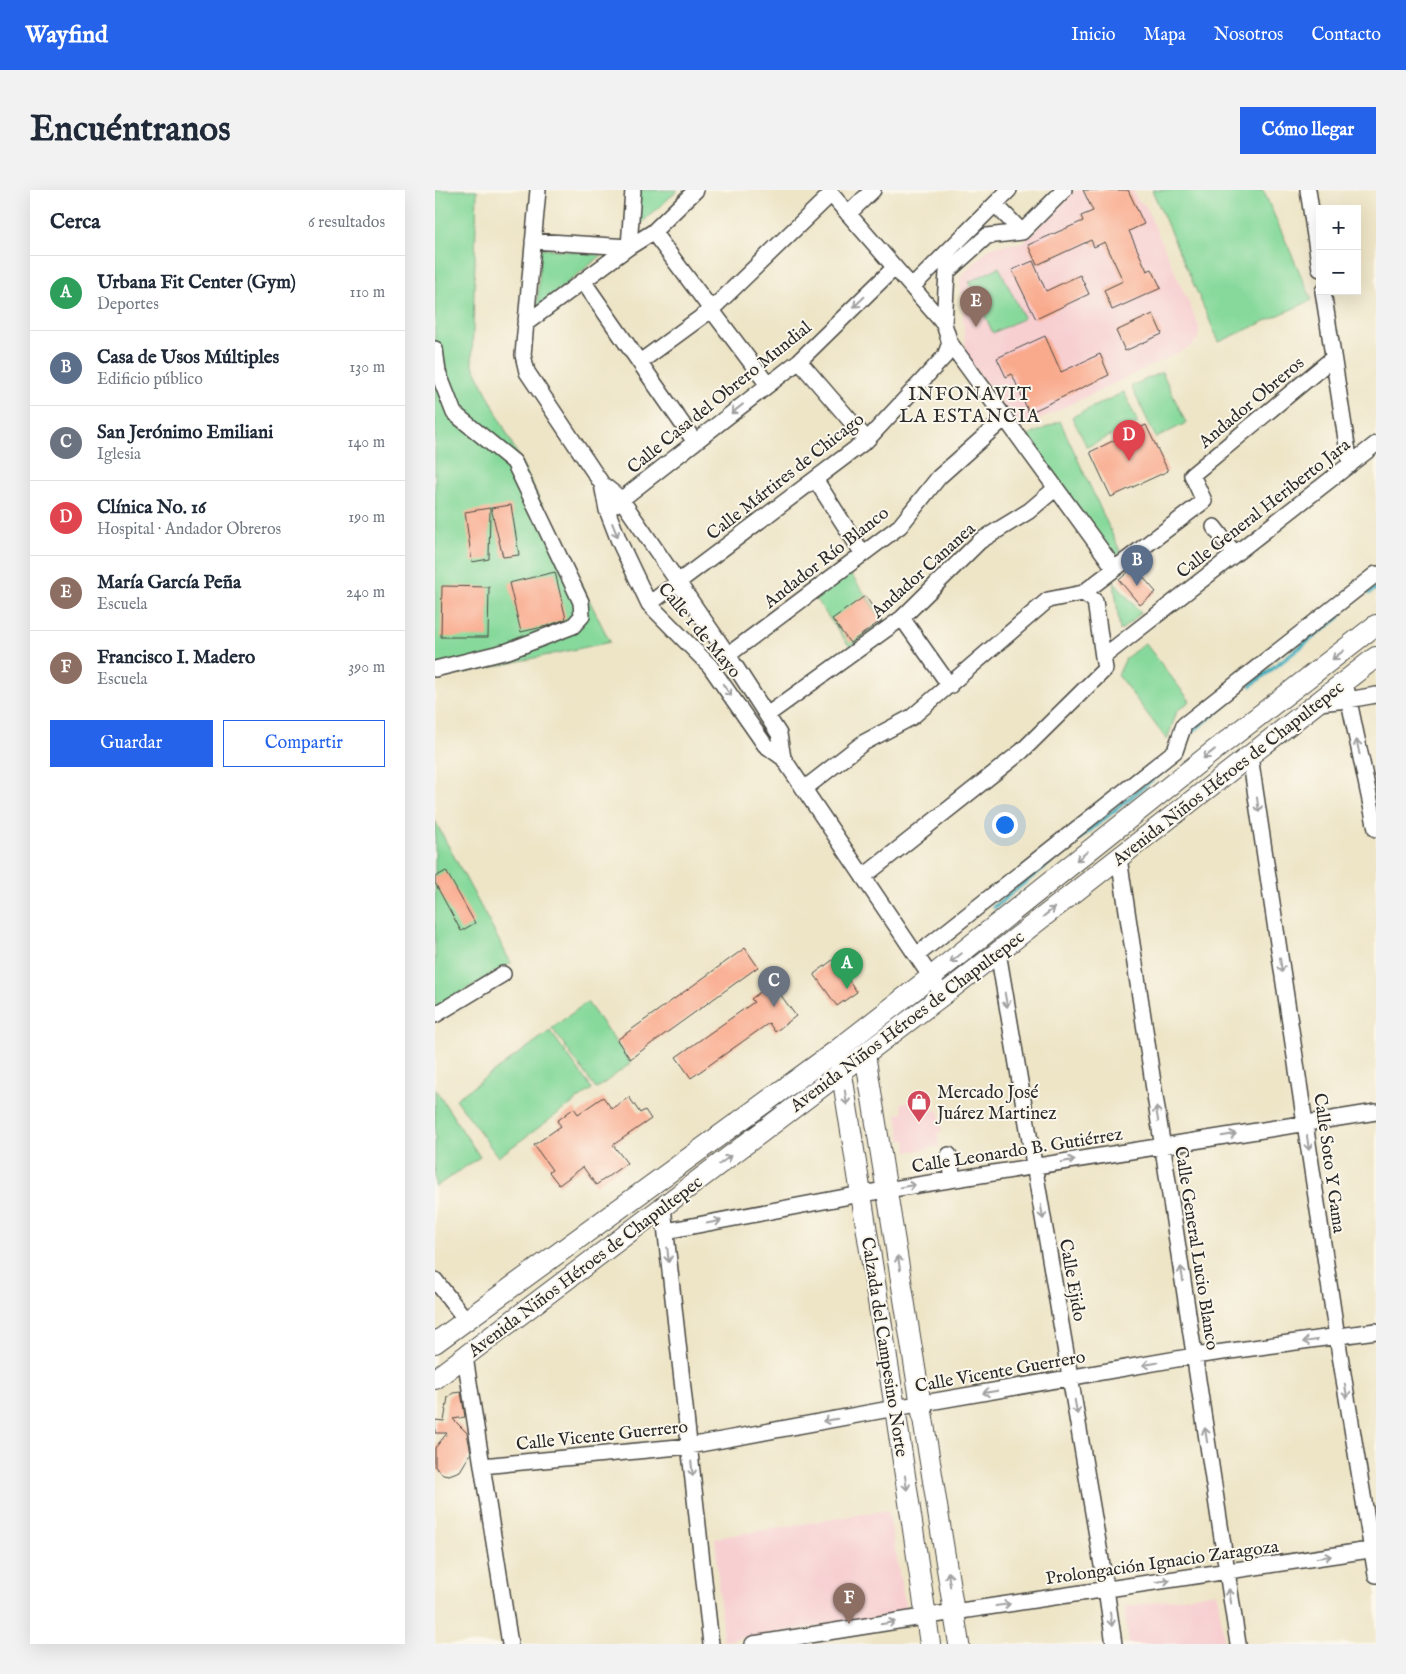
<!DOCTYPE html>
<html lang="es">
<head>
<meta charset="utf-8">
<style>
  :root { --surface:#fff; --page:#f2f2f3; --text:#1f2937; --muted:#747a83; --line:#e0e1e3; --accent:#2563eb }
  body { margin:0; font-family:"IM FELL English",serif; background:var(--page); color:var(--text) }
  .controls { position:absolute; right:15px; top:15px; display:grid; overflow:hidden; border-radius:0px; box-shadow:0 5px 20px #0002 }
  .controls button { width:45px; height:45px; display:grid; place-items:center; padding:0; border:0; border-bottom:1px solid var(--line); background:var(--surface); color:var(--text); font:25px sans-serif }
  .you { position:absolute; left:569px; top:634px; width:18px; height:18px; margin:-12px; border:4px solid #fff; border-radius:50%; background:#1a73e8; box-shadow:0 0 0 8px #1a73e833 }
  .badge { display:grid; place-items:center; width:32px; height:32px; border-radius:50%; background:var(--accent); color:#fff; font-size:16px; font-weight:700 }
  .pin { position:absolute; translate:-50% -41px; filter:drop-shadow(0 1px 2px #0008) }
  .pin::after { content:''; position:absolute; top:26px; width:18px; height:15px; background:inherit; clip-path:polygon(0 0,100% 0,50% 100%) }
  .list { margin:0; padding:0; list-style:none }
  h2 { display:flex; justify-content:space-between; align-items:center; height:65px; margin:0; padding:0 20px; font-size:21px }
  h2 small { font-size:16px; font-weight:400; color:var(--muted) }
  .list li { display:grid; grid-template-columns:32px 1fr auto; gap:15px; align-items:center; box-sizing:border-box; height:75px; padding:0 20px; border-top:1px solid var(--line) }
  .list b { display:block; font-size:19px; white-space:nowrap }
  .list p { margin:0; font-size:16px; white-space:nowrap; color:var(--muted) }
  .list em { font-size:16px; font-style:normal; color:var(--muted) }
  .actions { display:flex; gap:10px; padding:15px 20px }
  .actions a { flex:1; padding:11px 0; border:1px solid var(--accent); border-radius:0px; text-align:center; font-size:18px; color:var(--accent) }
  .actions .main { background:var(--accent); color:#fff }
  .map { position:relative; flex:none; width:941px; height:1454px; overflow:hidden; border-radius:0px }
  header { display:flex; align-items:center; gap:30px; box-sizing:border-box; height:70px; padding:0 25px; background:var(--accent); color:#fff }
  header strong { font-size:24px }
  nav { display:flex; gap:28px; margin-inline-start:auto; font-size:18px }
  .intro { display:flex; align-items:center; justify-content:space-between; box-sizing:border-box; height:120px; padding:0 30px }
  h1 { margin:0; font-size:35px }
  .button { padding:12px 22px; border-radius:0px; background:var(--accent); color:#fff; font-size:18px; font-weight:700 }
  main { display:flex; gap:30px; padding:0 30px }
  aside { flex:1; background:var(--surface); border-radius:0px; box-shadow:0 5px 20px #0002 }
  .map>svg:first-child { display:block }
  .built { fill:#f7cfd1 }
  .green { fill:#87d99b; stroke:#598263 }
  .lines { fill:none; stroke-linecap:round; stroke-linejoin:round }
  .stream { stroke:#40adbe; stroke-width:4.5 }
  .building { fill:#f9aa8d }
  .minor-casing { stroke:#484742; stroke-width:18 }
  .major-casing { stroke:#484742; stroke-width:22 }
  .minor { stroke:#fff; stroke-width:15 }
  .major { stroke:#fff; stroke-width:20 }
  .oneway { stroke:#a0a0a0 }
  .labels { text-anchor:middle; stroke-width:4; stroke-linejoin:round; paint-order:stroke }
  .street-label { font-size:18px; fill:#2b2b2b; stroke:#fbf7ec }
  .poi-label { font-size:18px; fill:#2b2b2b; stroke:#fbf7ec; text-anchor:start }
  .neighbourhood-label { font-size:19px; letter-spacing:1px; fill:#2b2b2b; stroke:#fbf7ec }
</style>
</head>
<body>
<header>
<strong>Wayfind</strong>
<nav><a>Inicio</a><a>Mapa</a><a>Nosotros</a><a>Contacto</a></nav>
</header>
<div class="intro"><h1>Encuéntranos</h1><a class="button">Cómo llegar</a></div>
<main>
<aside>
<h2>Cerca<small>6 resultados</small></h2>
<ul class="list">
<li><span class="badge" style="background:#2e9e5b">A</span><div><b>Urbana Fit Center (Gym)</b><p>Deportes</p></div><em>110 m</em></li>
<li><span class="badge" style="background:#5c6f8a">B</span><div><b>Casa de Usos Múltiples</b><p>Edificio público</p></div><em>130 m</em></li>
<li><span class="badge" style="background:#6b7280">C</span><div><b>San Jerónimo Emiliani</b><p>Iglesia</p></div><em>140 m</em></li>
<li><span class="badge" style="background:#e0444e">D</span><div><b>Clínica No. 16</b><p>Hospital · Andador Obreros</p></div><em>190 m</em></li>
<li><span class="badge" style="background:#8d6e63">E</span><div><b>María García Peña</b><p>Escuela</p></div><em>240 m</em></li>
<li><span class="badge" style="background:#8d6e63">F</span><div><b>Francisco I. Madero</b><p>Escuela</p></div><em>390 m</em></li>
</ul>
<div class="actions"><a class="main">Guardar</a><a>Compartir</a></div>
</aside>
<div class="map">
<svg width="941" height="1454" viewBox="0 0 941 1454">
  <rect width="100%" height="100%" fill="#fbf7ec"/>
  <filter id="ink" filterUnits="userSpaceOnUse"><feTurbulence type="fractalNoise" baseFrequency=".02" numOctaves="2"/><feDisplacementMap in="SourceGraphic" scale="10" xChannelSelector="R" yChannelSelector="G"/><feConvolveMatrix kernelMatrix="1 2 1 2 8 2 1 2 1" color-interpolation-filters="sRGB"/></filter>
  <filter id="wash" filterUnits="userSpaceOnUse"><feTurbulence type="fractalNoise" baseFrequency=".0096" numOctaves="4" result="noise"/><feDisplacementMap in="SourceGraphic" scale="20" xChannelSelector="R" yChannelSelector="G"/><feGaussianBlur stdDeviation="1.12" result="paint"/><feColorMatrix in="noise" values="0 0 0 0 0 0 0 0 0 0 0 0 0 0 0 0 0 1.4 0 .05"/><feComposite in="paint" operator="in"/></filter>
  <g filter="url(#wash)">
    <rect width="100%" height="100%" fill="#eee5c7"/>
    <!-- built -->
    <path class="built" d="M640 0H698L702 10 710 15 764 136V144L762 150 755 157 584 239 531 165 525 87 556 57 589 52Z
      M496 909 498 921 504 920 507 942 502 943 504 957 472 962 471 950H466L462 924 468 923 466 913Z
      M453 1320 471 1420 469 1424 288 1451 280 1348Z
      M782 1402 790 1454H694L689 1417Z"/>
    <!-- green -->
    <path class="green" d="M0 0H42L37 173 175 452 0 489Z
      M195 0H243L204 35 191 37Z
      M717 0H828L877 110 784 152Z
      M106 58 167 65 102 117Z
      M564 77 589 128 558 143 534 92Z
      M727 182 751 233 721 248 696 196Z
      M689 202 703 233 652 257 637 227Z
      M625 231 686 363 678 368 591 247Z
      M414 382 450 432 415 457 379 407Z
      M679 391 706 423 685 441Z
      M710 453 755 511 742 521 732 550 683 485 691 468Z
      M0 631 76 773 0 818Z
      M152 812 196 873 161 899 117 838Z
      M115 841 157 899 63 967 21 909Z
      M0 899 45 967 0 997Z"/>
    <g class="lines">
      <!-- stream -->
      <path class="stream" d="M934 403 941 398
        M816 495 904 427
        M751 546 789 516
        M559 717 743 569 745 563"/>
    </g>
    <g id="blocks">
      <!-- building -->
      <path class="building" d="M648 0H693L709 34 694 41 712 81 717 79 726 98 677 120 669 100 688 91 670 52 659 57 656 50 602 75 593 55 648 31 646 26 658 21Z
        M598 71 611 101 645 85 654 104 601 129 577 80Z
        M718 124 727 144 690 161 681 141Z
        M610 146 626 182 665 164 674 185 594 223 577 184 571 187 562 168Z
        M711 235 733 281 676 307 655 262Z
        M76 315 84 365 68 367 56 318Z
        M55 318 54 369 37 372 30 322Z
        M699 377 721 402 705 415 684 390Z
        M120 382 131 429 112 436 86 442 74 393Z
        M7 396 54 397 53 447H6Z
        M430 406 447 430 415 453 397 429Z
        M11 681 40 733 26 741 0 693V687Z
        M310 758 323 777 195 869 182 850Z
        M399 769 422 802 402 816 379 784Z
        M337 793 361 826 340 842 334 833 256 888 241 867 319 812 316 809Z
        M168 907 177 919 194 907 205 923 210 920 216 929 178 955 192 973 161 995 148 977 124 995 114 982 117 980 99 955 126 936 122 931 139 918 143 924Z
        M26 1202 30 1227 18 1229 32 1243 36 1263 25 1281 14 1285 8 1284 0 1277V1258L12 1243H0V1230L9 1231 13 1207 18 1203Z"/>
    </g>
  </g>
  <g filter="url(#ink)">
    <use href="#blocks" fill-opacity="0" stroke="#484742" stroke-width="1"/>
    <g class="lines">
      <defs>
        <path id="minor" d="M103 0 88 165 92 182 167 294 186 309 293 465 344 544 348 568
          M873 0 885 79
          M560 14 587 42
          M413 24 438 0
          M218 42 333 195
          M98 51 194 57 198 0
          M148 91 260 252
          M477 97 574 0
          M888 101 915 275
          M90 134 194 57 218 42 261 0
          M509 134 512 82 552 46 587 42 629 0
          M0 159 3 182 19 223 79 272 146 412 147 426 138 436 73 461 0 479
          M364 171 432 250
          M205 172 276 120 396 4 509 134 515 153 680 379
          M380 289 428 364
          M167 294 172 320 184 351 214 414 275 476 330 555 348 568 508 805
          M178 316 364 171 459 78
          M779 337 800 364
          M648 403 660 411 668 467
          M214 414 432 250 510 166 515 153
          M467 428 515 496
          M293 465 465 336 504 287 570 228
          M910 492 941 639
          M883 513 913 510 941 505
          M332 525 467 428 545 351 594 321 621 298
          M815 566 902 1147 941 1385
          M369 599 428 553 477 527 613 410 648 403 769 311 757 285 898 168
          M684 668 803 1454
          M428 687 587 561 670 479 668 467 941 254
          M563 762 671 1399 679 1454
          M482 765 740 561 749 535 941 384
          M0 825 68 784
          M514 965 518 989
          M228 1017 276 1454
          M231 1041 426 1004 941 922
          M0 1090 31 1130
          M30 1167 75 1454
          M47 1276 254 1256 460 1218 759 1166 941 1141
          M318 1454 519 1422 941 1359"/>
        <path id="major" d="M430 864 524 1454
          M405 872 460 1218 495 1454
          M0 1153 402 860 496 787 776 563 941 435
          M0 1189 508 805 941 467"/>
      </defs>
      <!-- minor casing -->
      <use href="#minor" class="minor-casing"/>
      <!-- major casing -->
      <use href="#major" class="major-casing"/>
      <!-- minor -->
      <use href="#minor" class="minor"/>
      <!-- major -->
      <use href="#major" class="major"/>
    </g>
    <!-- one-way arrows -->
    <defs><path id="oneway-shaft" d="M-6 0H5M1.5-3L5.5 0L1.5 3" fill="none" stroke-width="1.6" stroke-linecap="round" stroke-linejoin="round" transform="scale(1.25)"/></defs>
    <g class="oneway">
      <use href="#oneway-shaft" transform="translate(424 112) rotate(136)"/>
      <use href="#oneway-shaft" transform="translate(302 219) rotate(142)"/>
      <use href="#oneway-shaft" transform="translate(180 340) rotate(68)"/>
      <use href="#oneway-shaft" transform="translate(903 465) rotate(142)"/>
      <use href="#oneway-shaft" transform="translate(292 500) rotate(55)"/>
      <use href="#oneway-shaft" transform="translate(923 557) rotate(-102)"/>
      <use href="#oneway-shaft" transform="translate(774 564) rotate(142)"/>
      <use href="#oneway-shaft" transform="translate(823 615) rotate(82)"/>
      <use href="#oneway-shaft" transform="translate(647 666) rotate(141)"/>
      <use href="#oneway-shaft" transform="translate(614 722) rotate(-38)"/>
      <use href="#oneway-shaft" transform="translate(521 768) rotate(141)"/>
      <use href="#oneway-shaft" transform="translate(846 775) rotate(82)"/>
      <use href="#oneway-shaft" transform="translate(571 810) rotate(80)"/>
      <use href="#oneway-shaft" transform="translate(411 908) rotate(81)"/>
      <use href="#oneway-shaft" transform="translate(722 924) rotate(-99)"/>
      <use href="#oneway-shaft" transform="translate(794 945) rotate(-9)"/>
      <use href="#oneway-shaft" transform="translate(873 953) rotate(82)"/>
      <use href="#oneway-shaft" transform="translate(290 970) rotate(-37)"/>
      <use href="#oneway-shaft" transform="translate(633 971) rotate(-9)"/>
      <use href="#oneway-shaft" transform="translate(473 996) rotate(-9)"/>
      <use href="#oneway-shaft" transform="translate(607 1022) rotate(80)"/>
      <use href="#oneway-shaft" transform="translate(279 1032) rotate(-11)"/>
      <use href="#oneway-shaft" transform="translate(233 1065) rotate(84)"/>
      <use href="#oneway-shaft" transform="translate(464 1073) rotate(-99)"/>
      <use href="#oneway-shaft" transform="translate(747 1084) rotate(-99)"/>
      <use href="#oneway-shaft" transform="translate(875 1151) rotate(172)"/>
      <use href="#oneway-shaft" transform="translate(715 1174) rotate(170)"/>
      <use href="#oneway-shaft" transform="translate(911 1201) rotate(80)"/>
      <use href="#oneway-shaft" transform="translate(555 1202) rotate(170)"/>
      <use href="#oneway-shaft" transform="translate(641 1217) rotate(80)"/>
      <use href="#oneway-shaft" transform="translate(395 1230) rotate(170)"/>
      <use href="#oneway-shaft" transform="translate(771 1245) rotate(-99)"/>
      <use href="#oneway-shaft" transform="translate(257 1279) rotate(84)"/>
      <use href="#oneway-shaft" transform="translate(471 1293) rotate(82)"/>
      <use href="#oneway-shaft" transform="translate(889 1367) rotate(-8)"/>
      <use href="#oneway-shaft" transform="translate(514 1389) rotate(-99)"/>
      <use href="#oneway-shaft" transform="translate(728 1391) rotate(-8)"/>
      <use href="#oneway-shaft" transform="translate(795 1406) rotate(-99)"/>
      <use href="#oneway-shaft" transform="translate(568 1415) rotate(-8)"/>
      <use href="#oneway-shaft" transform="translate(676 1429) rotate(82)"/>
      <use href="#oneway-shaft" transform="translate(453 1433) rotate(-9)"/>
    </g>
  </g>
  <!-- icons -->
  <defs>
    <symbol id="shop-pin" viewBox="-11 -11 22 30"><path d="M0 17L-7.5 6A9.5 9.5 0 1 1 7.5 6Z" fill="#d1495b" stroke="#fbf7ec"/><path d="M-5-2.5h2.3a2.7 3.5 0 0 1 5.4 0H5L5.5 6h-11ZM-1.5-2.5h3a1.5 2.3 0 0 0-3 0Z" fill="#fff"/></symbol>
  </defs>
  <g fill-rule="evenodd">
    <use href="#shop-pin" x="470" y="898" width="28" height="38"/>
  </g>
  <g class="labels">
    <!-- street labels -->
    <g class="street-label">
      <text transform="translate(284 207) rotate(-39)" y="6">Calle Casa del Obrero Mundial</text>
      <text transform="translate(816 212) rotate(-40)" y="6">Andador Obreros</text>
      <text transform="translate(350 286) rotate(-38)" y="6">Calle Mártires de Chicago</text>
      <text transform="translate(828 318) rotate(-38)" y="6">Calle General Heriberto Jara</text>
      <text transform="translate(391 367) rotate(-38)" y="6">Andador Río Blanco</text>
      <text transform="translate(488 380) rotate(-42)" y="6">Andador Cananea</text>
      <text transform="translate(265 440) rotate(50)" y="6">Calle 1 de Mayo</text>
      <text transform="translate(793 583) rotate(-38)" y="6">Avenida Niños Héroes de Chapultepec</text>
      <text transform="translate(472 831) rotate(-37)" y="6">Avenida Niños Héroes de Chapultepec</text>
      <text transform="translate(582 960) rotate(-9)" y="6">Calle Leonardo B. Gutiérrez</text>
      <text transform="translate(895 973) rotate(82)" y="6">Calle Soto Y Gama</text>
      <text transform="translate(762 1058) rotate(81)" y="6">Calle General Lucio Blanco</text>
      <text transform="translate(150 1076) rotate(-37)" y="6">Avenida Niños Héroes de Chapultepec</text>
      <text transform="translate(638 1090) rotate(80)" y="6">Calle Ejido</text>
      <text transform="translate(450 1157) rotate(81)" y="6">Calzada del Campesino Norte</text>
      <text transform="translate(565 1181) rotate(-10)" y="6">Calle Vicente Guerrero</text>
      <text transform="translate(167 1245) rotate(-6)" y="6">Calle Vicente Guerrero</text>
      <text transform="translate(727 1372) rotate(-8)" y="6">Prolongación Ignacio Zaragoza</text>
    </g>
    <!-- poi labels -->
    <g class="poi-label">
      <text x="502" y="908">Mercado José<tspan x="502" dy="21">Juárez Martinez</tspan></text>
    </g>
    <!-- neighbourhood labels -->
    <g class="neighbourhood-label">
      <text x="535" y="210">INFONAVIT<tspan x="535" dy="22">LA ESTANCIA</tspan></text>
    </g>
  </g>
</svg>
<div class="controls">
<button>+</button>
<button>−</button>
</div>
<div class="you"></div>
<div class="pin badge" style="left:412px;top:799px;background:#2e9e5b">A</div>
<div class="pin badge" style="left:702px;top:396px;background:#5c6f8a">B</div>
<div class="pin badge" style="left:339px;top:817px;background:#6b7280">C</div>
<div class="pin badge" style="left:694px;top:271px;background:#e0444e">D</div>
<div class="pin badge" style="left:541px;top:137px;background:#8d6e63">E</div>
<div class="pin badge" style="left:414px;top:1434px;background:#8d6e63">F</div>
</div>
</main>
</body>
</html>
